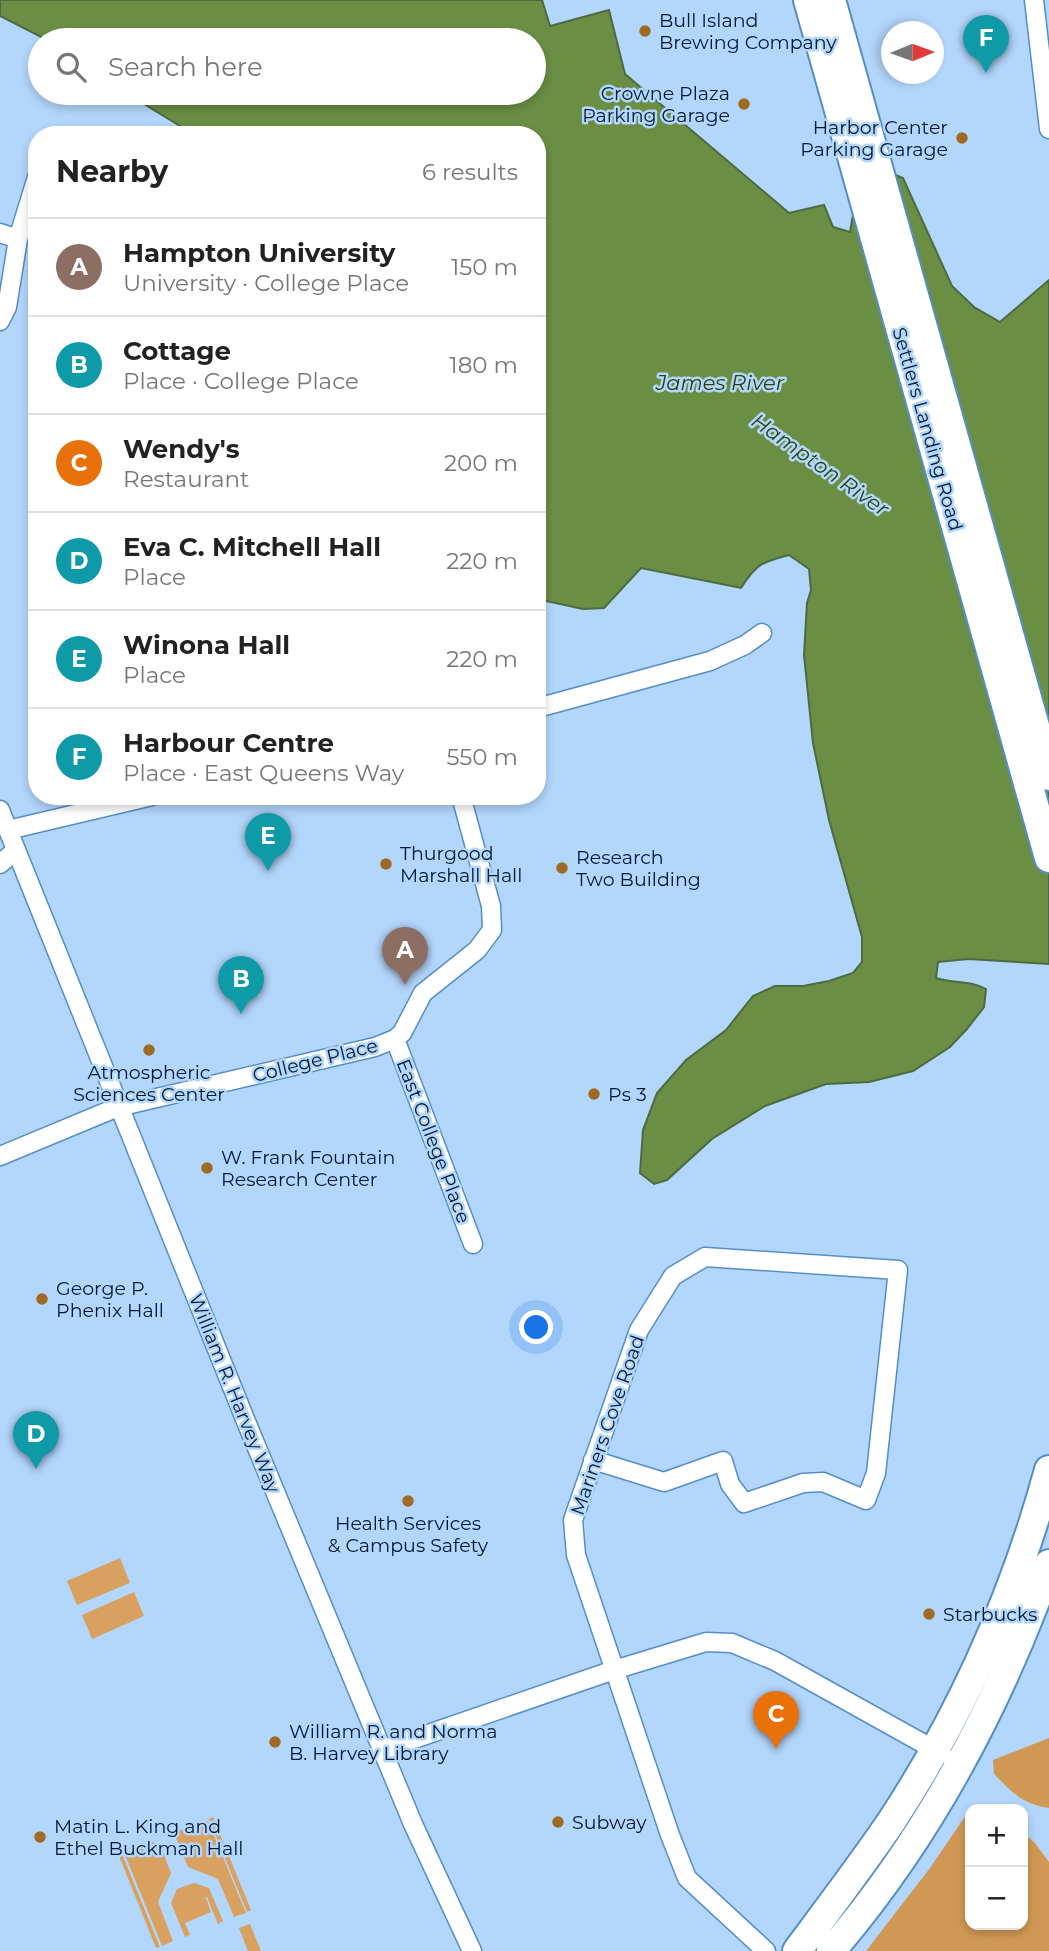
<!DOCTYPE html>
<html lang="en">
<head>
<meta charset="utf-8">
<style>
  :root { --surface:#fff; --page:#f6f6f6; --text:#222; --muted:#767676; --line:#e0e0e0; --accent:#2563eb }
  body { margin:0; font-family:Montserrat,sans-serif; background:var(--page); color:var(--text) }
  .controls { position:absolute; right:21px; bottom:21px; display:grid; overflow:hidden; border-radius:14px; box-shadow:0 4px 10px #0003 }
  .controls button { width:63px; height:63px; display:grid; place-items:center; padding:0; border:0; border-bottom:2px solid var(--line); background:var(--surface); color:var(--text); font:35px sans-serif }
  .compass { position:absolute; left:881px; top:21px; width:63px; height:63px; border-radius:50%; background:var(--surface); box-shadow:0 4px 10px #0003; rotate:89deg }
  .you { position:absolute; left:537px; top:1328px; width:24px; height:24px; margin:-18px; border:5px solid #fff; border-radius:50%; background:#1a73e8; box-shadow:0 0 0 10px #1a73e833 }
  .badge { display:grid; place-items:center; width:46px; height:46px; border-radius:50%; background:var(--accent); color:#fff; font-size:23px; font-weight:700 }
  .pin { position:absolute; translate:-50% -58px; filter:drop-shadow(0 2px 4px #0008) }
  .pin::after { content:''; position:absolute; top:37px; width:24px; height:21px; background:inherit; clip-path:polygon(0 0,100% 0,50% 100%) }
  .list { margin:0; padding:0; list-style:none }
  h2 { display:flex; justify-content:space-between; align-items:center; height:91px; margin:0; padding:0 28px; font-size:30px }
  h2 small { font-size:23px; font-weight:400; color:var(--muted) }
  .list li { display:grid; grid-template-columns:46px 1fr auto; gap:21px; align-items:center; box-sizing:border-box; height:98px; padding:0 28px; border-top:2px solid var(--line) }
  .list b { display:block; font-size:26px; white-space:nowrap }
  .list p { margin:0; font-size:23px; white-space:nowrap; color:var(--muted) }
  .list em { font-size:23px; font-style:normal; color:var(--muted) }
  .icon { flex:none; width:38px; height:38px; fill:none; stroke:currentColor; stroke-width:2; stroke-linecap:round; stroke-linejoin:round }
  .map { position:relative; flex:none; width:1049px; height:1951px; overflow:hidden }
  .search { position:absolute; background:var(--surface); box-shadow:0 4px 10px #0003; left:28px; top:28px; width:518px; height:77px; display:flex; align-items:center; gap:18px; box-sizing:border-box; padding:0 24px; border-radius:38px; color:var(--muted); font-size:26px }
  .panel { position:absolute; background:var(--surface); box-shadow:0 4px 10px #0003; left:28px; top:126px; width:518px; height:679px; border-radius:28px }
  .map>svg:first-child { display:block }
  .green { fill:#d8a160 }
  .forest { fill:#d09854 }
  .water { fill:#6b8e45; stroke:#4c6b3f; stroke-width:2 }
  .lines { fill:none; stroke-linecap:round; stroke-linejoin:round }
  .street-casing { stroke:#548ec7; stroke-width:21 }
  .primary-casing { stroke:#548ec7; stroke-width:32 }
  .street { stroke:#fff; stroke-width:18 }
  .primary { stroke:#fff; stroke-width:28 }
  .poi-dot { fill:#9f6a22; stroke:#b3d6fc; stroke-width:2.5 }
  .labels { text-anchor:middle; stroke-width:5; stroke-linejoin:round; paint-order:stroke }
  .poi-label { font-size:19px; fill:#031930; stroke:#b3d6fc; text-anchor:start }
  .street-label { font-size:19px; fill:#031930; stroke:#b3d6fc }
  .water-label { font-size:21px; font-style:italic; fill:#2c430d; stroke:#b3d6fc }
</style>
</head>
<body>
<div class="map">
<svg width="1049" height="1951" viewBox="0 0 1049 1951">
  <rect width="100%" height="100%" fill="#b3d6fc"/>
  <!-- green -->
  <path class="green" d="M120 1558 130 1583 77 1605 67 1581Z
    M134 1592 144 1616 92 1639 82 1615Z
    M213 1817 251 1910 247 1912 209 1819Z
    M208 1821 246 1913 234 1917 218 1879 188 1867 176 1838 178 1831Z
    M153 1842 160 1845 171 1873 158 1902 173 1941 162 1946 125 1855Z
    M122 1854 160 1947 156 1948 119 1856Z
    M194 1883 209 1888 223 1921 218 1924 207 1897 202 1899 206 1898 211 1912 185 1923 190 1935 185 1937 171 1903 177 1889Z
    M250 1924 261 1951H248L239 1928Z"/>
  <!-- forest -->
  <path class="forest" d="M1049 1738V1808C1022 1804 1013 1793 994 1774L993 1760Z
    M968 1812H970V1925H1023V1832L1035 1843 1049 1862V1951H866L930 1868Z"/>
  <!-- water -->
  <path class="water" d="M0 0H542L550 26 609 10 625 74 789 213 824 205 833 227 850 232 855 204 888 172 903 178 952 286 974 307 1000 322 1049 280V964L968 959 938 962 936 978C955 984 970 980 986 989L984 1007 967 1029 950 1047 913 1071 869 1082 826 1084 765 1106 712 1139 667 1180 654 1184 640 1173 643 1130 657 1093 686 1060 726 1030 753 996 775 986H803L829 981 853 973 862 962V937L829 820 813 743 804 655 807 603 811 590 809 569 789 555C762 562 756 564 741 588L641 568 604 608 583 609 537 599V135H195L126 93H534V40H47L0 16Z"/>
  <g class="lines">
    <defs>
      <path id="street" d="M1034 0 1049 129
        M0 233 18 239
        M0 321 7 307 18 239 37 177
        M537 708 710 661 745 645 762 633
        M0 810 245 1419 413 1824 472 1951
        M8 830 152 796
        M0 864 16 850
        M395 1039 473 1244
        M0 1156 118 1107 375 1047 395 1039 402 1033 423 993 477 950 492 930 491 906 461 796
        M593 1460 664 1482 723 1461 730 1484 744 1503 803 1483 823 1482 866 1500 876 1473 898 1270 705 1257 673 1276 639 1330 573 1520 576 1555 670 1835 687 1878 766 1951
        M382 1750 614 1670 706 1642 732 1643 775 1661 942 1754"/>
      <path id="primary" d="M808 0 1049 858
        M831 0 1049 776
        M797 1951C829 1908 861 1866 891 1822 962 1714 1015 1594 1049 1470
        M831 1951C928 1838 999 1704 1049 1564"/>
    </defs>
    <!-- street casing -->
    <use href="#street" class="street-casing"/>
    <!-- primary casing -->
    <use href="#primary" class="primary-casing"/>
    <!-- street -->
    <use href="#street" class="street"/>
    <!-- primary -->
    <use href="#primary" class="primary"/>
  </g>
  <!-- markers -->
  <g class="poi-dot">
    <circle cx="645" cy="31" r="7"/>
    <circle cx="744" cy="104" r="7"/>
    <circle cx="962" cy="138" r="7"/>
    <circle cx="386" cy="864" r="7"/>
    <circle cx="562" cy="868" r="7"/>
    <circle cx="149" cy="1050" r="7"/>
    <circle cx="594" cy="1094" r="7"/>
    <circle cx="207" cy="1168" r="7"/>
    <circle cx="42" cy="1299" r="7"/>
    <circle cx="408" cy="1501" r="7"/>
    <circle cx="929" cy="1614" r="7"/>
    <circle cx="275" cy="1742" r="7"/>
    <circle cx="558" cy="1822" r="7"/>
    <circle cx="40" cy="1837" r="7"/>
  </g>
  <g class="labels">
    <!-- poi labels -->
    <g class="poi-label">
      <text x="659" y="27">Bull Island<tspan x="659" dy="22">Brewing Company</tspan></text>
      <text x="730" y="100" text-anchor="end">Crowne Plaza<tspan x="730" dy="22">Parking Garage</tspan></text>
      <text x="948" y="134" text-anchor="end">Harbor Center<tspan x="948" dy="22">Parking Garage</tspan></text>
      <text x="400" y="860">Thurgood<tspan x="400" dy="22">Marshall Hall</tspan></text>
      <text x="576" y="864">Research<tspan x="576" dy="22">Two Building</tspan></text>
      <text x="149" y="1079" text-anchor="middle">Atmospheric<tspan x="149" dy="22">Sciences Center</tspan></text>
      <text x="608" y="1101">Ps 3</text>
      <text x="221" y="1164">W. Frank Fountain<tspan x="221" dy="22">Research Center</tspan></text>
      <text x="56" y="1295">George P.<tspan x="56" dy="22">Phenix Hall</tspan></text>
      <text x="408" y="1530" text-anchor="middle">Health Services<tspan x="408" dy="22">&amp; Campus Safety</tspan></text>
      <text x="943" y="1621">Starbucks</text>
      <text x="289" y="1738">William R. and Norma<tspan x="289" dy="22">B. Harvey Library</tspan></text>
      <text x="572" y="1829">Subway</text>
      <text x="54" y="1833">Matin L. King and<tspan x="54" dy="22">Ethel Buckman Hall</tspan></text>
    </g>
    <!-- street labels -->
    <g class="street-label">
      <text transform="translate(928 429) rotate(74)" y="7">Settlers Landing Road</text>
      <text transform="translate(315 1060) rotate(-14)" y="7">College Place</text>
      <text transform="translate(434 1141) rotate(69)" y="7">East College Place</text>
      <text transform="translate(235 1393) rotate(68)" y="7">William R. Harvey Way</text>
      <text transform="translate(607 1425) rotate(-71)" y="7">Mariners Cove Road</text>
    </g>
    <!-- water labels -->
    <g class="water-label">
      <text x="720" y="390">James River</text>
      <text transform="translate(820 465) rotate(35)" y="7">Hampton River</text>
    </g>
  </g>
</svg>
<div class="controls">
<button>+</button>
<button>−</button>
</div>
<svg class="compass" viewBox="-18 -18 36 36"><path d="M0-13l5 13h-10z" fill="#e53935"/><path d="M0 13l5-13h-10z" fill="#767676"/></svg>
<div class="you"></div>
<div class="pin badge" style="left:405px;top:985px;background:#8d6e63">A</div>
<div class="pin badge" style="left:241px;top:1014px;background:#0f9aa8">B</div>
<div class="pin badge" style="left:776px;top:1749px;background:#e8710a">C</div>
<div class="pin badge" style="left:36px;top:1469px;background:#0f9aa8">D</div>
<div class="pin badge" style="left:268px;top:871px;background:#0f9aa8">E</div>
<div class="pin badge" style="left:986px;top:73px;background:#0f9aa8">F</div>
<div class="search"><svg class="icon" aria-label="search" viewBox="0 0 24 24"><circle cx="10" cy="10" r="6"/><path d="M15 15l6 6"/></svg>Search here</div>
<section class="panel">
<h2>Nearby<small>6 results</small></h2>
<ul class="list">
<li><span class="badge" style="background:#8d6e63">A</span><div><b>Hampton University</b><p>University · College Place</p></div><em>150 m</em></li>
<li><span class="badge" style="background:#0f9aa8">B</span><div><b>Cottage</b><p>Place · College Place</p></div><em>180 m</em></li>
<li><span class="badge" style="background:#e8710a">C</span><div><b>Wendy's</b><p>Restaurant</p></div><em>200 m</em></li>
<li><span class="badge" style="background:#0f9aa8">D</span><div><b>Eva C. Mitchell Hall</b><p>Place</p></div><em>220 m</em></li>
<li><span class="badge" style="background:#0f9aa8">E</span><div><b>Winona Hall</b><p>Place</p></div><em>220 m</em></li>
<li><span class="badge" style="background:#0f9aa8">F</span><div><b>Harbour Centre</b><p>Place · East Queens Way</p></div><em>550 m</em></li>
</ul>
</section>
</div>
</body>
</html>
